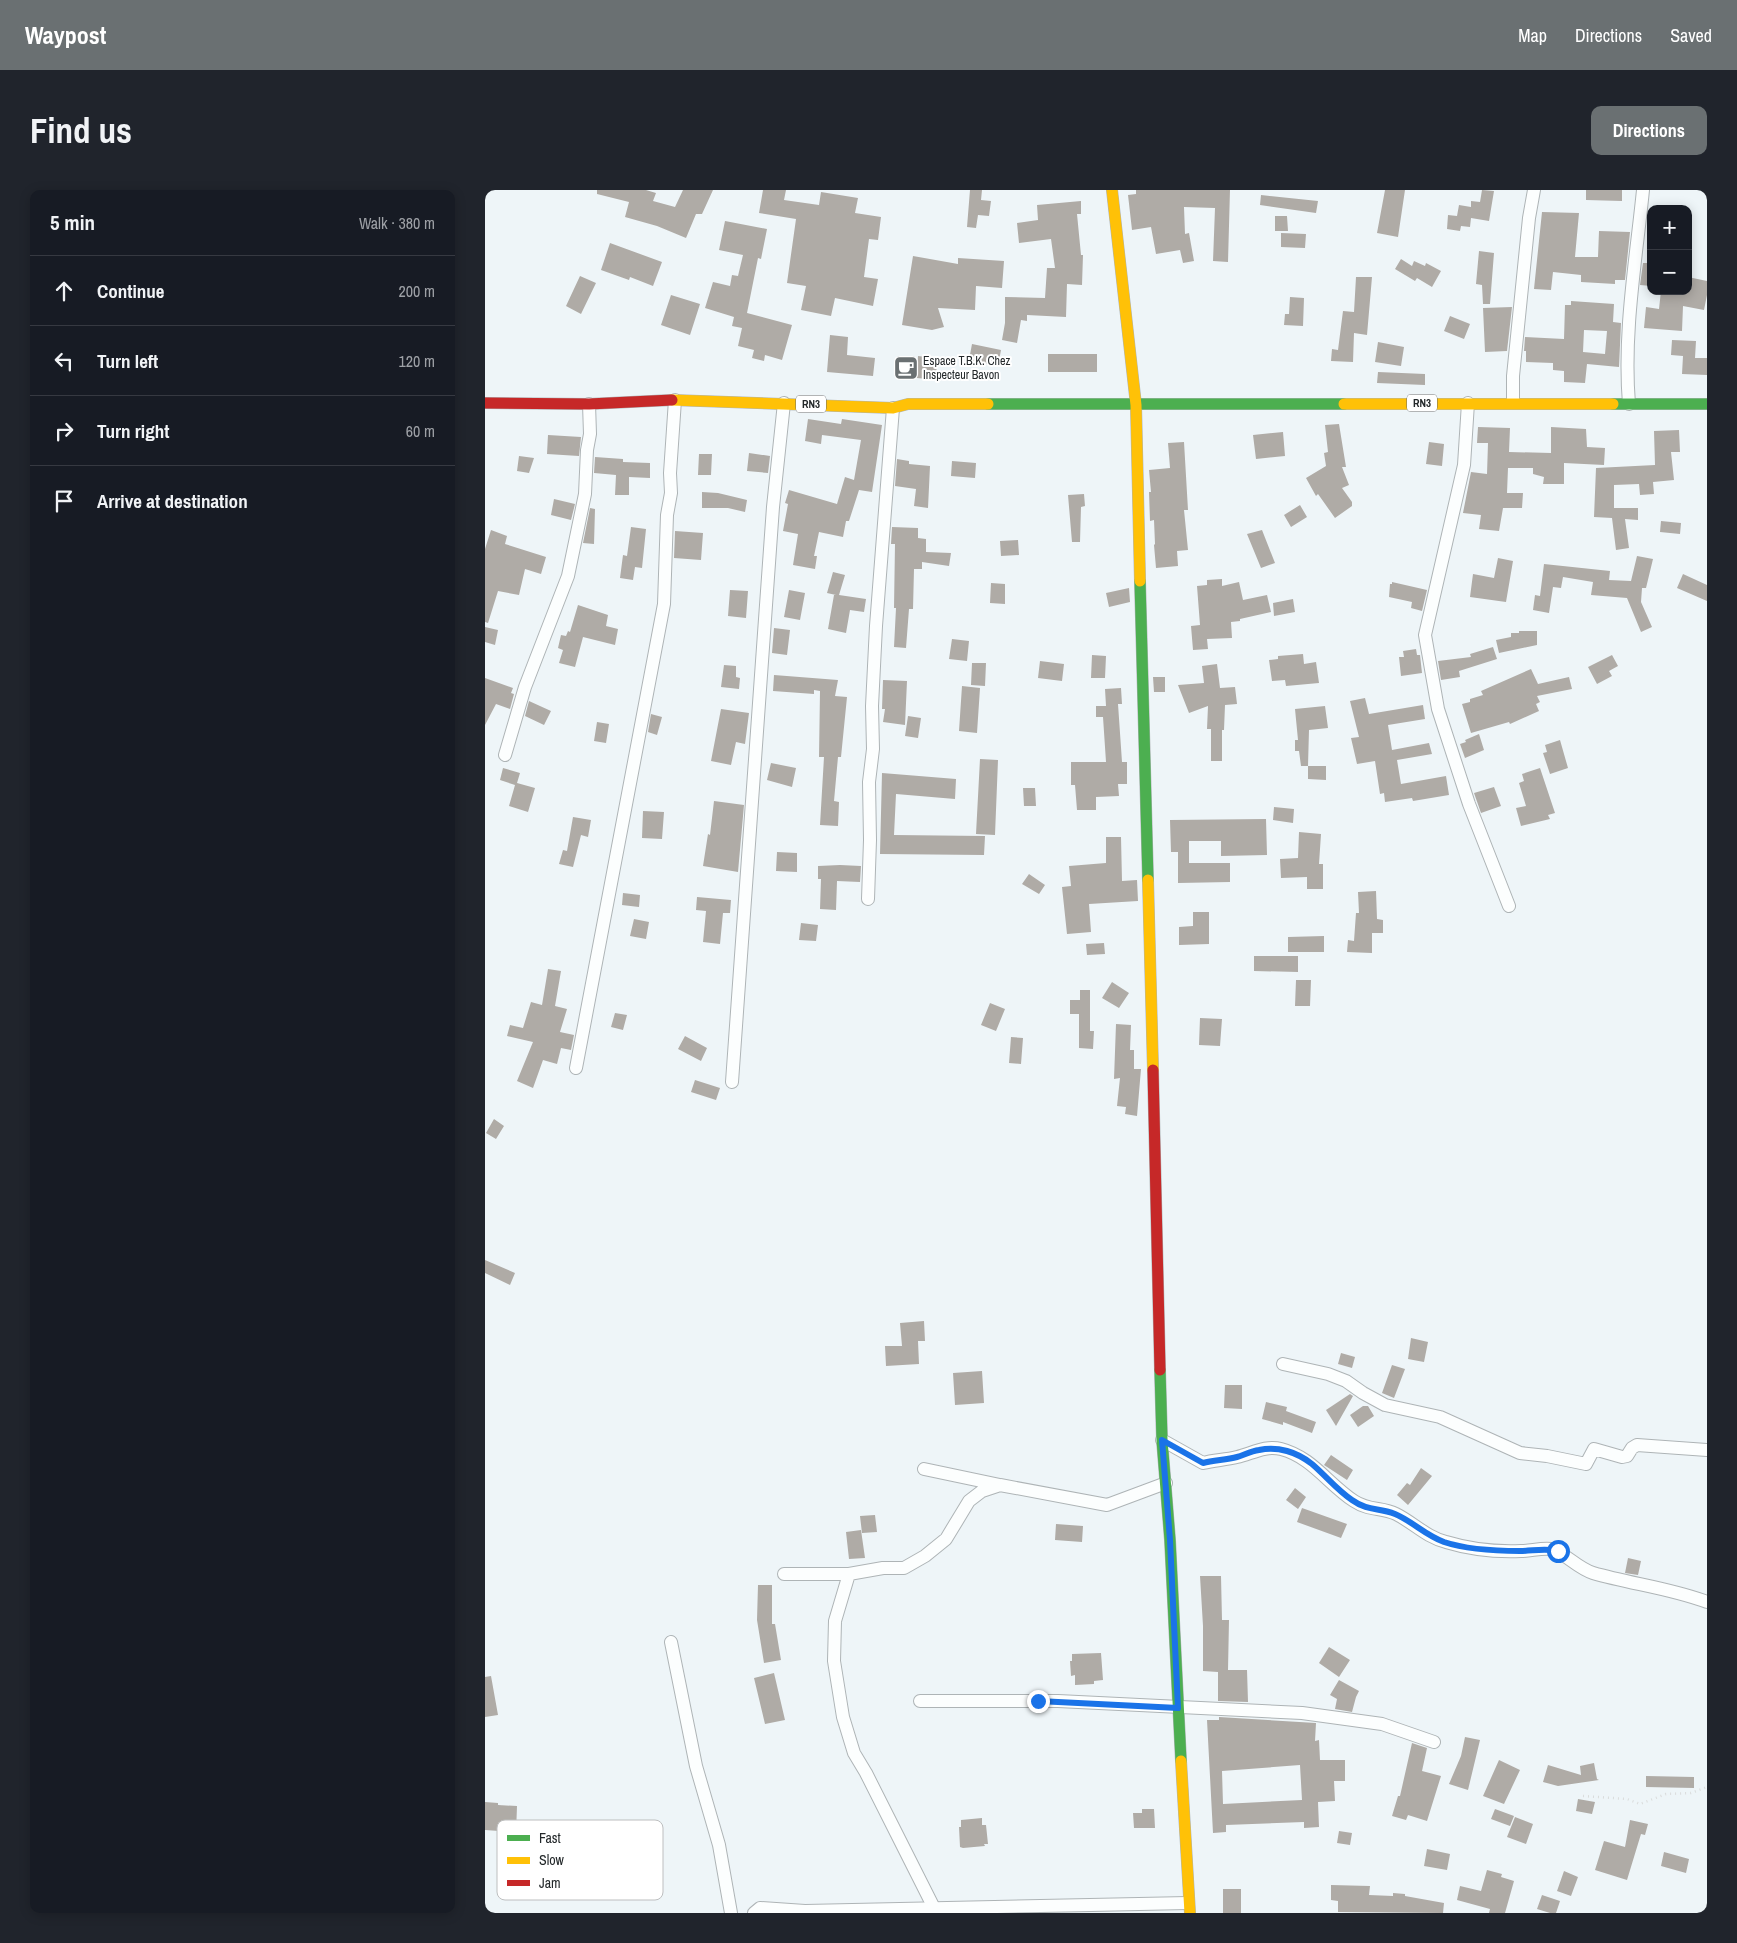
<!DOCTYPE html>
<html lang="en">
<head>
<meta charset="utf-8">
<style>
  :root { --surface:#171b24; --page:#20242c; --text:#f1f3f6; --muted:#9ea1a6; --line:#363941; --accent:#6a7072 }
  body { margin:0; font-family:"Archivo Narrow",sans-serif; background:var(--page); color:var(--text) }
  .controls { position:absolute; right:15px; top:15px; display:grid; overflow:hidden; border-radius:10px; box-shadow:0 2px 12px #0003 }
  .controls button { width:45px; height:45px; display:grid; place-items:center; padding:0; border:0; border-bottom:1px solid var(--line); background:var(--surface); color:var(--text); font:25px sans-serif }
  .stop { position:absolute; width:15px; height:15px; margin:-11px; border:4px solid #1a73e8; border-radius:50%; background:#fff }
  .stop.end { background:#1a73e8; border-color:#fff; box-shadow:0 1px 5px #0008 }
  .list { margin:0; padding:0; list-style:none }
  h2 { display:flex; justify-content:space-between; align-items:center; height:65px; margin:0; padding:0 20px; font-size:21px }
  h2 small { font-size:16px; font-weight:400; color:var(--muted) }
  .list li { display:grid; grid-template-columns:32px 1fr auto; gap:15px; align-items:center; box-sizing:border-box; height:70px; padding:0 20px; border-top:1px solid var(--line) }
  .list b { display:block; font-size:19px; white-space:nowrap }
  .list em { font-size:16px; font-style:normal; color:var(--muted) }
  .icon { flex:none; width:28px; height:28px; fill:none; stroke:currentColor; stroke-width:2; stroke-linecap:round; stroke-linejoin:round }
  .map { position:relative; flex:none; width:1222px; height:1723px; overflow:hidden; border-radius:10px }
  header { display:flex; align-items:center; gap:30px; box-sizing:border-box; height:70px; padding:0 25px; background:var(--accent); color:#fff }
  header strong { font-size:24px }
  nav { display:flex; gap:28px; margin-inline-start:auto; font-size:18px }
  .intro { display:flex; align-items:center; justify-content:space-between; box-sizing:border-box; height:120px; padding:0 30px }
  h1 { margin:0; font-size:35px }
  .button { padding:12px 22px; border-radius:10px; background:var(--accent); color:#fff; font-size:18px; font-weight:700 }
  main { display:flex; gap:30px; padding:0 30px }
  aside { flex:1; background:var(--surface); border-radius:10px; box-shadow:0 2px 12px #0003 }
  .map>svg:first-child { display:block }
  .building { fill:#afaba6; fill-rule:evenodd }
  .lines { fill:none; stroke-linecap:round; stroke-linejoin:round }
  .street-casing { stroke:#aeb4b6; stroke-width:14 }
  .fast-casing { stroke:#aeb4b6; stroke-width:12 }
  .slow-casing { stroke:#aeb4b6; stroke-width:12 }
  .jam-casing { stroke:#aeb4b6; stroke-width:12 }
  .path { stroke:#dadcdc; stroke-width:2.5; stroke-dasharray:1 4; stroke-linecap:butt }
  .street { stroke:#fcfefe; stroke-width:12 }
  .fast { stroke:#4caf50; stroke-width:11 }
  .slow { stroke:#ffc107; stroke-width:11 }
  .jam { stroke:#c62828; stroke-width:11 }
  .route { stroke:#1a73e8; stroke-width:6 }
  .labels { text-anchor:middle; stroke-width:4; stroke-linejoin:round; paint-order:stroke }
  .shield { fill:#fff; stroke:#65686a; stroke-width:1 }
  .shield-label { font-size:11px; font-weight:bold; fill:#23282a }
  .poi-label { font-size:12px; fill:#23282a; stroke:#fff; text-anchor:start }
  .key { fill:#fff; stroke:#bdbebf; stroke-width:1 }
  .key-label { font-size:14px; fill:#23282a }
</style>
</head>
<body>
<header>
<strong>Waypost</strong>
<nav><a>Map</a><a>Directions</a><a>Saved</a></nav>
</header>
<div class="intro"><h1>Find us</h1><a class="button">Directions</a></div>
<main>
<aside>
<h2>5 min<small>Walk · 380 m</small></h2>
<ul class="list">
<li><svg class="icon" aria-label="ahead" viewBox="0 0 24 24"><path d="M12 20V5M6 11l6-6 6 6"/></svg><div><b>Continue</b></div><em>200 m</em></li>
<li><svg class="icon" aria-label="left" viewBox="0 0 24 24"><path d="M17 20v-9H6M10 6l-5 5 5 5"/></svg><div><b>Turn left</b></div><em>120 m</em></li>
<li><svg class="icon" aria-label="right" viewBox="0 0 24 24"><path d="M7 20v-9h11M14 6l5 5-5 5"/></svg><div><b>Turn right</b></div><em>60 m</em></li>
<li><svg class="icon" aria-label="arrive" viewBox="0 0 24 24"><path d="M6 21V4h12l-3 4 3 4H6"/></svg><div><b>Arrive at destination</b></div></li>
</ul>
</aside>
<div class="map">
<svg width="1222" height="1723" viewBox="0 0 1222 1723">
  <rect width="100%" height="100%" fill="#eef5f8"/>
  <!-- building -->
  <path class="building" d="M112 0H161L171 3 168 11 190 17 198 0H228L217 24H211L201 48 172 36 140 27 144 12 112 4Z
    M278 0H301L299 10 334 15 336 2 373 8 370 23 396 27 393 50 384 49 379 87 393 89 388 116 350 108 346 126 316 120 321 96 302 93 311 29 274 23Z
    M485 0H497L496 10 506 11 504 26 493 25 491 38 482 37Z
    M651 0H745L743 72 728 71 730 18 699 17 700 44 704 43 709 71 698 73 695 60 671 64 666 37 647 40 643 5 651 4Z
    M900 0H920L913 47 892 43Z
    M997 0 1009 1 1004 31 986 28 985 37 976 36 975 41 962 39 963 25 972 26 974 15 986 17V11L995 12Z
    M1101 0H1137V11L1101 10Z
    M776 5 833 11 831 23 775 15Z
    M596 11V24H592L596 65H598L597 95 582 94 581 127 542 125V131L536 130 532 153 517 150 520 133V107L560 108 562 78H570L566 49 534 53 532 33 553 30 552 15Z
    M1057 22 1094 23 1090 67H1113L1114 41 1145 42 1140 90H1130V94L1096 92V85L1068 82 1066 100 1049 99Z
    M790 26H802L803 41H790Z
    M240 31 282 39 276 69 273 68 262 123 307 135 297 170 280 165 279 171 267 168 269 160 253 156 257 138 247 136 249 127 220 118 228 92 245 96 247 85 253 86 258 65 234 60Z
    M796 43 821 44 820 58 796 57Z
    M125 53 177 72 168 96 145 87 144 90 116 80Z
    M994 61 1009 63 1005 114H998L997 95 991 94Z
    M428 66 473 74V68L519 71 517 98 491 96 490 120 453 118 459 137 447 140 417 135Z
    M916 69 927 76 929 71 940 76 941 73 956 81 947 97 932 88 930 91 910 79Z
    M1158 73H1166V96L1155 95Z
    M95 86 111 93 96 124 81 116Z
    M871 87H887L882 145 869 143 868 172 846 171 847 159 853 160 858 121 869 122Z
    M1203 87 1222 91V105L1219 120 1198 116 1197 141 1159 138 1161 117 1174 119 1176 101H1203Z
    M186 105 215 114 205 145 176 135Z
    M805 107 819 108 818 136 799 135 800 124H804Z
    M1086 111 1129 114 1128 132 1136 133 1134 177 1102 174 1100 193 1079 192V181L1068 180V173L1041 172V161H1039L1040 147 1079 149 1080 115H1086ZM1099 140 1122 141 1120 164 1098 162Z
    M1027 117 1022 161 1000 162 998 118Z
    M965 126 985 134 979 149 959 141Z
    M345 145 363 147 362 165 390 168 388 186 342 182Z
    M1187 150 1211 151 1210 168H1222V185L1197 184 1198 166 1186 165Z
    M893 152 919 157 916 176 890 172Z
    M487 154 516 160 513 176 484 170Z
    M563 164H612V182H563Z
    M433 166 452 168 451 190 432 188Z
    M893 182 940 184V195L892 193Z
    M323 229 356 234 357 229 397 235 387 302 374 300 364 331H361L358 347 334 342 329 366H332L330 379 308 375 313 344 298 341 303 314 300 313 304 300 352 314 360 287 369 290 376 250 337 245 336 254 320 251Z
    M854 234 861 277H857L864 295 857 298 867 312V316L850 328 833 304 831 306 821 288 841 276 839 263 843 262 840 235Z
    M993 237 1025 238 1024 262 1066 263V237L1101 239 1102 257 1120 258 1119 275 1079 273V294H1058L1059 287 1048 284V278H1023L1022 303H1038L1037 318H1018L1014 341 994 339 996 325 978 323 986 282 1002 284 1003 253H992Z
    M1194 240 1195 262H1186L1189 290 1168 292 1169 304 1155 305 1154 294 1129 295V318H1153V330L1140 329 1144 358 1131 360 1127 328 1109 327 1111 278 1170 275 1169 241Z
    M798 242 800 266 771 269 768 245Z
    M63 245 96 247 94 266 62 264Z
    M699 252 703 320H699L703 360 692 361 693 376 671 378 669 355 670 354 669 330 665 331 664 302H666L664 280 685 278 683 253Z
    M944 252 959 254 957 276 941 274Z
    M264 263 285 266 283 283 262 281Z
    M214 264H227L226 285H213Z
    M34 266 49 268 44 283 32 281Z
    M110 267 138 269V272L165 273V288L144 287V305H130L131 285 109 283Z
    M412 269 424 271V274L445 276 443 318 429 316 431 299 410 296Z
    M467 271 491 273 490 288 466 286Z
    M217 302 233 303 262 310 260 322 243 318H217Z
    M599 304 600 316 596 317 595 352H587L583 305Z
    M69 309 90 314 86 330 66 325Z
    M815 315 822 327 806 337 799 325Z
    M105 318 110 319 109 354 98 353Z
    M1176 331 1196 333 1195 344 1175 342Z
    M146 337 161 339 157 378 150 377 148 390 135 388 138 365 142 366Z
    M407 337 433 338V348L441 349V362L466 363 464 376 437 372V379H429L428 419H424L421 458 409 457 411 418H409L410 354H406Z
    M6 340 22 346 20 354 61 367 56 384 40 379 34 405 13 401 3 433 0 432V359Z
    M777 340 790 373 776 378 762 344Z
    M190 341 218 343 216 370 189 368Z
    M533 350 534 365 516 366 515 351Z
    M1152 366 1168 369 1161 398H1157L1156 412 1167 437 1156 442 1142 408 1106 405 1108 392 1078 387 1076 398 1068 397 1064 423 1048 420 1050 405 1055 406 1059 374 1125 381 1124 390 1146 391Z
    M1013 368 1028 371 1021 412 985 407 988 384 1009 388Z
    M348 382 360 385 354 405 381 409 379 422 365 420 361 443 343 439 349 405H351L342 403Z
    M1198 384 1222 395V411L1192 398Z
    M737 389V396L754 392 758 410 782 405 786 422 755 429V431L746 432 747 448 722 449 723 459 708 460 706 436 715 435 712 396 722 395V390Z
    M907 392 942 400 937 421 926 418 927 412 904 407 905 394H907Z
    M506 393 520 394V414L505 413Z
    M644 398 645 412 624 417 621 403Z
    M245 400 263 401 261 428 243 426Z
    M304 400 320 403 315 430 299 427Z
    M808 409 810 422 789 426 788 413Z
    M93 415 123 425 121 436 133 439 130 455 98 447 90 477 74 473 78 460 73 458 76 445 81 446 83 441 85 442Z
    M0 437 13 440 10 455 0 452Z
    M289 438 305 440 302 465 287 463Z
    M1034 441H1052V455L1014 463 1011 450 1026 447V443H1034Z
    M467 449 484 451 482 471 464 469Z
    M1008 457 1012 469 974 481 975 487 956 490 953 471 986 467 985 464Z
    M931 459 932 465H935L937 483 916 486 914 467H919L918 461Z
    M818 464 819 474 831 472 834 493 801 496 800 490 787 491 784 470 793 469V466Z
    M607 465 621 466 620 488H606Z
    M1127 465 1133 476 1124 481 1127 486 1112 494 1103 477Z
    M555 471 579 474 577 491 553 488Z
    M487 473H501L500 496 486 495Z
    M732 474 735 498 750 497 752 514 740 515 739 540H737V571H726V539H722L723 516 704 523 693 495 719 493 717 476Z
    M239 475 251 476V487L255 488 254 499 236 497Z
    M1046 479 1053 494 1084 487 1087 499 1052 506 1055 512 1051 514 1054 521 1025 534 1024 532 986 543 977 514 985 512V509L998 505 996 501Z
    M289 485 353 490 350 506 362 507 356 567H353L349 611 354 612 353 636 335 635 339 567H334L335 501 329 500V504L288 501Z
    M668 487H680V502H669Z
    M0 488 28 498 26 503 29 504 25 519 11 514 0 535Z
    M398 490 422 491 420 535 398 532 400 519H397Z
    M477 496 495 498 492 543 474 541Z
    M636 498 637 514H633L637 572H642V594H633L634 606 611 607V620H592L590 595H586V572H621L618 527H611V516H621L620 499Z
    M880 508 884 524 938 515 940 529 903 535 907 560 944 553 947 564 912 570 916 594 961 586 964 605 928 611 927 608 900 612 899 603 895 604 890 571 872 574 866 548 874 547 865 511Z
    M44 511 66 521 59 535 40 526Z
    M840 516 843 538 824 540 823 576H841V590L823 589V576H816L814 561H810V550H813L810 519Z
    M236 519 264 523 260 554 251 552 246 575 226 571Z
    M166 524 177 527 172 545 163 542Z
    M423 526 436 528 433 548 420 546Z
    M112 532 124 534 121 553 109 551Z
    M994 544 999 560 980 568 975 554 981 552 980 550Z
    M1075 550 1083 578 1065 584 1058 563 1062 562 1060 555Z
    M495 569 513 570 510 645 491 644Z
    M286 573 311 578 307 597 282 590Z
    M18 578 35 583 32 593 50 598 43 622 24 616 30 595 15 590Z
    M1055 578 1070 623 1063 625 1065 629 1036 636 1031 618 1041 616 1034 593 1039 591 1037 584Z
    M397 583 471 589 470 609 411 604 409 645 500 646 499 665 395 664Z
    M1009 597 1016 616 996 623 989 603Z
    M538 598H550L551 616H539Z
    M229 611 259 615 253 682 218 676 223 644 225 645Z
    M789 617 809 619 808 633 788 630Z
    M158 621 179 622 177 649 157 648Z
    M88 627 106 630 103 647 96 645 88 677 74 674 78 660 82 661Z
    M781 629 782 665 736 666V651H704V673H745V692L693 693V662H686L685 630Z
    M814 642 836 644 834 674H838V699H822V687L796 688 795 669 813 668Z
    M621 647H636L637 691 652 690 653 711 604 714 606 742 582 744 577 697 586 696 584 676 621 673Z
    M292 662 312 663V682L291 681Z
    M355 675 376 676 375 692 352 691 351 720 335 719 336 689H333V676Z
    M544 684 560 695 554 704 537 694Z
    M891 701 892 729 898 730V743H887V763L862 762 863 750 869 751 871 723H874L873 702Z
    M138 703 155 705 154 717 137 715Z
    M212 707 246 710 245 723H238L235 754 218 752 221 721 211 720Z
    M708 722H724V754L694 755V737L708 736Z
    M149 729 164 732 161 749 145 746Z
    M316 733 333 735 331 751 314 750Z
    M839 746V762H803V747Z
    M619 753 620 764 602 765 601 754Z
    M769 766H813V782L769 781Z
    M63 779 76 781 70 816 82 819 75 842 89 845 86 860 76 858 72 874 58 870 48 898 32 891 48 852 22 846 25 835 38 838 46 812 57 815Z
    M811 790H826L825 816H810Z
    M627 792 644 803 634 818 617 808Z
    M595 800H605V841H609L608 859 594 858V824H585V810H595Z
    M505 813 520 819 511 841 496 835Z
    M130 823 142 825 138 840 126 837Z
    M715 828 737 829 735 856 714 855Z
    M631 834 646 835 645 860H649V879H656L652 926 640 924 641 917 632 916 635 888 629 889Z
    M200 846 222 858 216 871 193 859Z
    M526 847 538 848 536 874 524 873Z
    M210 890 235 898 231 910 206 902Z
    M9 929 19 936 11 949 1 943Z
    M0 1070 30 1083 25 1095 0 1083Z
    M439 1131 440 1151H433L434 1174 401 1176 400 1156H417L415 1133Z
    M926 1148 943 1152 939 1172 923 1169Z
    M856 1163 870 1167 867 1178 853 1174Z
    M907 1175 920 1179 909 1208 897 1203Z
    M497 1181 499 1213 470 1215 468 1183Z
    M740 1195H757V1219L739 1218Z
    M865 1204 868 1206 851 1236 841 1220Z
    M781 1212 802 1217 801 1221 831 1232 827 1243 798 1232V1235L777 1229Z
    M878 1216H883L889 1226 873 1237 865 1225Z
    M846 1265 868 1280 862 1290 839 1275Z
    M936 1278 947 1286 923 1315 912 1305 922 1293 925 1295Z
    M810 1298 821 1307 813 1319 801 1310Z
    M817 1318 862 1334 856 1348 812 1332Z
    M390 1325 392 1342 377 1343 375 1326Z
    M571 1334 598 1336 597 1352 570 1350Z
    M376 1340 380 1368 364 1369 361 1342Z
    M1143 1368 1156 1371 1153 1385 1140 1383Z
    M715 1386H736L737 1430H744L743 1480H762L763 1512 733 1511V1482L718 1481V1436Z
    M273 1395H287V1434H290L296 1470 279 1473 272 1430Z
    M844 1457 865 1470 854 1487 834 1473Z
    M616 1463 618 1490 609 1491V1494L590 1495V1485L586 1486 585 1471H587V1464Z
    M289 1483 300 1530 280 1534 269 1488Z
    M6 1486 13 1525 0 1527V1487Z
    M854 1490 874 1501 871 1507 867 1522 850 1519 852 1509 845 1505Z
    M734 1527 831 1533 830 1551 834 1550 835 1570H860V1591H849L850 1611 833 1612 834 1637 819 1638V1632L741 1635V1642L728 1643 722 1530H734ZM815 1575 817 1610 738 1614 737 1581Z
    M980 1547 995 1550 983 1600 964 1594 976 1566Z
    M927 1553 942 1558 937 1581 956 1586 942 1631 923 1625 921 1630 907 1626 913 1606H915Z
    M1014 1570 1035 1580 1019 1614 998 1606Z
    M1109 1573 1112 1589 1114 1590 1073 1596 1058 1592 1063 1575 1096 1585 1095 1576Z
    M1161 1586 1209 1587V1598L1161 1597Z
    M1093 1609 1110 1612 1107 1624 1091 1621Z
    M0 1612 13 1613V1615L32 1616 31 1644 13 1643 14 1641 0 1640Z
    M657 1619H669L670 1638H649L648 1623H657Z
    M1010 1619 1029 1626 1025 1636 1006 1629Z
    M1030 1627 1048 1634 1041 1654 1022 1647Z
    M497 1628V1635H501L503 1654H499L500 1656 478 1658 475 1657 474 1637H476V1630Z
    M1145 1630 1163 1634 1160 1645 1156 1644 1142 1690 1110 1680 1119 1651 1140 1657Z
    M854 1641 867 1643 865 1655 852 1653Z
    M942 1659 965 1664 962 1680 939 1676Z
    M1179 1662 1204 1669 1201 1683 1176 1676Z
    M1002 1680 1017 1684 1016 1687 1029 1691 1020 1723H1004L1005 1719 972 1710 975 1696 996 1701Z
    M1079 1681 1093 1687 1086 1706 1072 1701Z
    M846 1695 885 1696 884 1705 908 1706V1703L920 1704V1706L959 1713 958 1723 853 1722V1711L846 1710Z
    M738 1699H756V1723H738Z
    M1057 1705 1075 1711 1071 1723H1065L1052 1719Z"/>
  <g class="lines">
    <defs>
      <path id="street" d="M983 213 979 275 940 445 953 519 984 614 1024 716
        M1028 213V186L1044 28 1049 0
        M1144 214C1138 143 1151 70 1158 0
        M20 565 40 497 83 386 100 304 102 260 105 244 104 214
        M383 709 385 650 384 592 388 559 387 516 391 436 408 218
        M91 878 179 414 182 325 186 303 185 283 190 210
        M247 892 288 317 299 213
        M798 1174 843 1184 861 1191 878 1203 900 1215 955 1227 1035 1263 1062 1266 1101 1274 1109 1259 1137 1267 1142 1266 1147 1258 1152 1255 1222 1260
        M677 1250 718 1273C729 1270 740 1270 752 1267 766 1264 780 1255 796 1259 827 1267 843 1294 869 1311 884 1321 897 1317 911 1324 929 1333 941 1347 961 1352 984 1359 1012 1362 1036 1361 1046 1361 1055 1358 1066 1359 1079 1362 1092 1378 1108 1383 1146 1394 1185 1398 1222 1412
        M439 1279 515 1295 622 1315 681 1293
        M299 1384H364L398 1378H419L440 1366 461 1349 484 1311 497 1301 515 1295
        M364 1384 350 1431 349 1471 358 1527 369 1563 381 1583 449 1718
        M186 1452 211 1576 234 1655 246 1723
        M435 1511H573L817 1523 897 1534 949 1552
        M269 1723 275 1718 320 1721 703 1713"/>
      <path id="fast" d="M503 214H859
        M1128 214H1222
        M655 391 663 690
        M675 1180 677 1250 685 1350 696 1571"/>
      <path id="slow" d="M627 0 651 215 655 391
        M187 210 408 218 423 214H503
        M859 214H1128
        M663 690 668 880
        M696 1571 705 1723"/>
      <path id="jam" d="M0 213 104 214 187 210
        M668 880 675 1180"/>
    </defs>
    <!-- street casing -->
    <use href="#street" class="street-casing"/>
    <!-- fast casing -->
    <use href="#fast" class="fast-casing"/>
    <!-- slow casing -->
    <use href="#slow" class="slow-casing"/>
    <!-- jam casing -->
    <use href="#jam" class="jam-casing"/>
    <!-- path -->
    <path class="path" d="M1098 1606 1142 1609 1155 1614 1181 1604 1206 1603 1222 1597"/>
    <!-- street -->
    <use href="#street" class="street"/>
    <!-- fast -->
    <use href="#fast" class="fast"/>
    <!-- slow -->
    <use href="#slow" class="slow"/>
    <!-- jam -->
    <use href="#jam" class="jam"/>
  </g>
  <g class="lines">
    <!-- route -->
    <path class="route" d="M553 1511 693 1518 685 1350 677 1250 718 1273C729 1270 741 1270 752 1267 759 1265 766 1261 774 1260 793 1256 812 1262 827 1274 841 1286 852 1300 867 1310 884 1322 893 1317 910 1324 927 1331 940 1345 959 1352 980 1359 1013 1361 1035 1361 1048 1361 1059 1358 1073 1361"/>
  </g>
  <!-- icons -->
  <defs>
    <symbol id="cafe-square" viewBox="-11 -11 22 22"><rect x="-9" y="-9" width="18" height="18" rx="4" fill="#6a7072" stroke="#fff"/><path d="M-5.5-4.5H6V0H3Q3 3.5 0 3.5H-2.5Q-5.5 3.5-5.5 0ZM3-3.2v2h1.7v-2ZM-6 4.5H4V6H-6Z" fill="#fff"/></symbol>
  </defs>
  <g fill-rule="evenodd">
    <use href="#cafe-square" x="407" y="164" width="28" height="28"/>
  </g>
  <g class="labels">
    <!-- shield labels -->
    <g class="shield">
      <rect x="922" y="204.5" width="30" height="17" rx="4"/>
      <rect x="311" y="205.5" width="30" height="17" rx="4"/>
    </g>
    <g class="shield-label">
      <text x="937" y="217">RN3</text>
      <text x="326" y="218">RN3</text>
    </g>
    <!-- poi labels -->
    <g class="poi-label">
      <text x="438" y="175">Espace T.B.K. Chez<tspan x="438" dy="14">Inspecteur Bavon</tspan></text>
    </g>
  </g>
  <!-- legend -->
  <rect x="12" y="1630" width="166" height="80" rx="8" class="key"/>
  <rect x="22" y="1645" width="23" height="6" fill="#4caf50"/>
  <rect x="22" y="1667" width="23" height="7" fill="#ffc107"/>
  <rect x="22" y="1690" width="23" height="6" fill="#c62828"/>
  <g class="key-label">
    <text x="54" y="1653">Fast</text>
    <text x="54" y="1675">Slow</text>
    <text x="54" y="1698">Jam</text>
  </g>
</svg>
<div class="controls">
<button>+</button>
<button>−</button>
</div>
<div class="stop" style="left:1073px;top:1361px"></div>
<div class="stop end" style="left:553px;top:1511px"></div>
</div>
</main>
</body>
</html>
